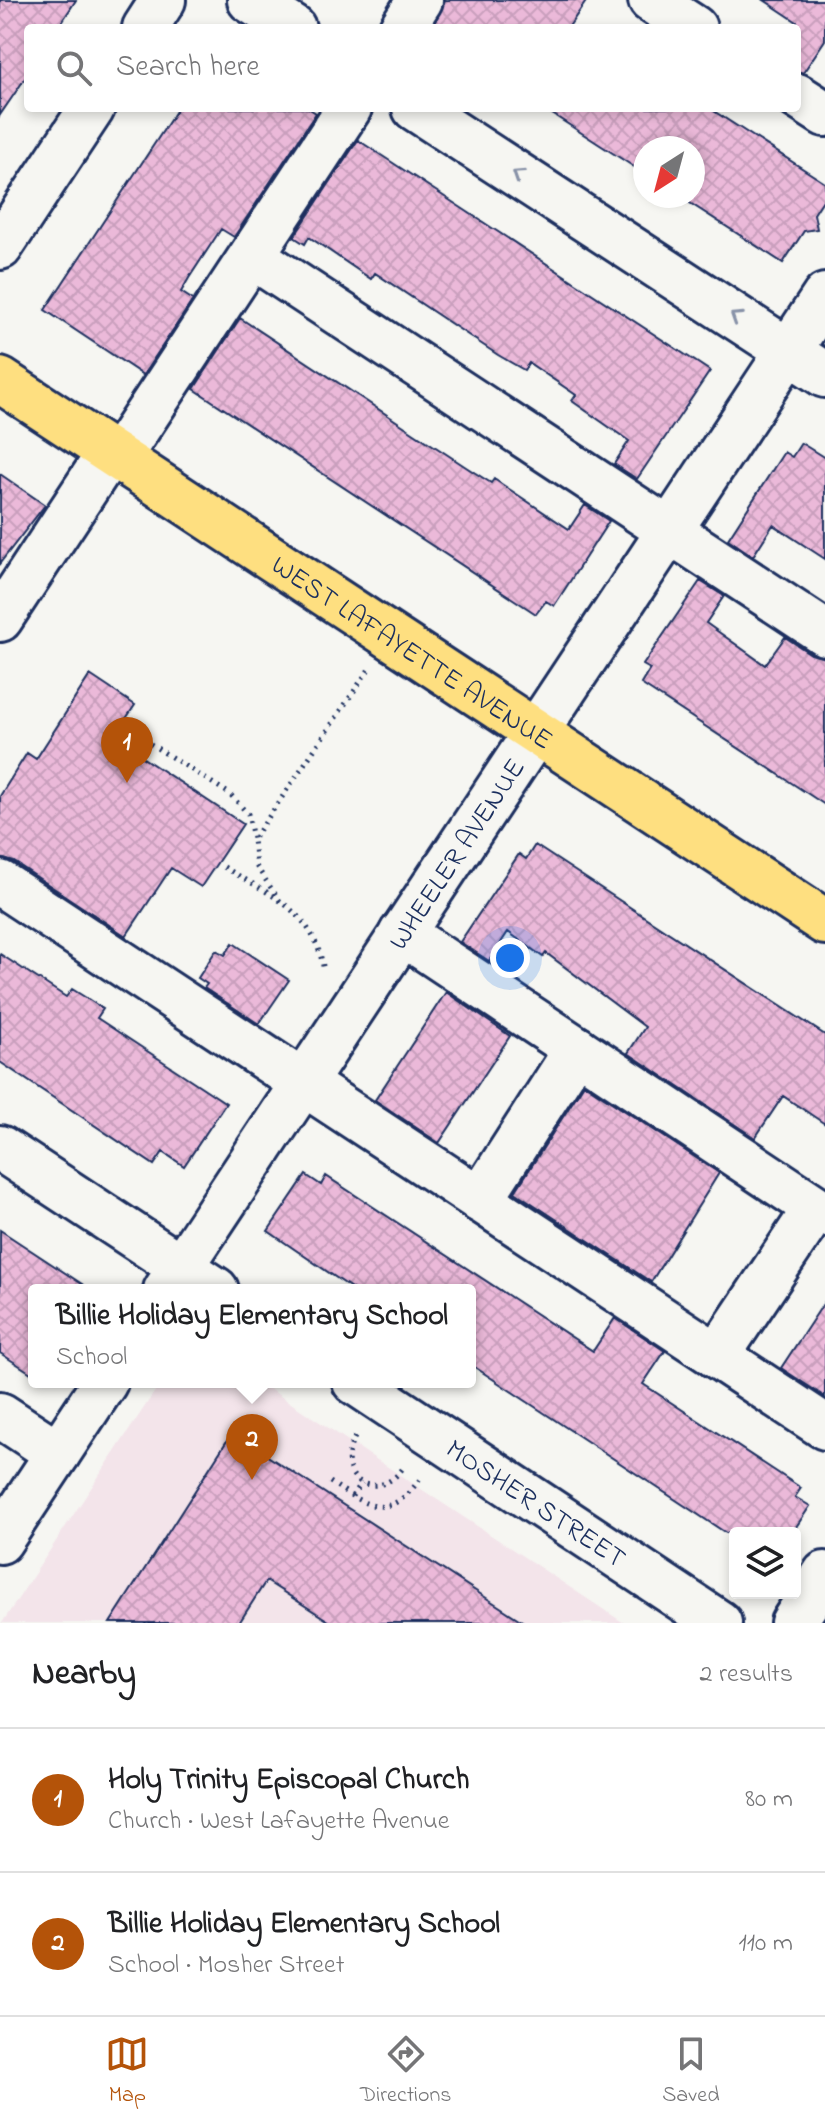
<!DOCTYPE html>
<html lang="en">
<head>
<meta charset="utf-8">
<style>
  :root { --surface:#fff; --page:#f2f2f2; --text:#202124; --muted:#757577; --line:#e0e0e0; --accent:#b45309 }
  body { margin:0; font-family:"Indie Flower",sans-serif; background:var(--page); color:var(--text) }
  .controls { position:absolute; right:24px; bottom:24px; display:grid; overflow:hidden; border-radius:8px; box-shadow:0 4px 12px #0003 }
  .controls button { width:72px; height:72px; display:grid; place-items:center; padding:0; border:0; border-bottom:2px solid var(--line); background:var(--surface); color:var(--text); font:40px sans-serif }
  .compass { position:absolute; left:633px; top:136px; width:72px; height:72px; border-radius:50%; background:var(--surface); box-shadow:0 4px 12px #0003; rotate:216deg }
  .you { position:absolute; left:510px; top:958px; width:28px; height:28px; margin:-20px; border:6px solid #fff; border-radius:50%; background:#1a73e8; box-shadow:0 0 0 12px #1a73e833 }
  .badge { display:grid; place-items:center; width:52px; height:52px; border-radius:50%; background:var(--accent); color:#fff; font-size:26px; font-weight:700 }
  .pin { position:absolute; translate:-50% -66px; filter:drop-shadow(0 2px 4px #0008) }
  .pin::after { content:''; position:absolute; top:42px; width:28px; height:24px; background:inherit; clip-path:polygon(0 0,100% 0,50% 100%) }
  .popup { position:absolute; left:28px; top:1284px; width:448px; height:104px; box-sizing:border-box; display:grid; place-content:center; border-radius:8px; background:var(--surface); filter:drop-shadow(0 2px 6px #0005); font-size:26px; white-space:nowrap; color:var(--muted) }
  .popup b { font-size:30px; color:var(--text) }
  .popup::after { content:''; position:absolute; left:50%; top:100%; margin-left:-16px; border:16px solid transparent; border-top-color:var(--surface) }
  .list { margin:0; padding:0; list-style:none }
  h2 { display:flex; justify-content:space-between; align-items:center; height:104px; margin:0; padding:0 32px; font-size:34px }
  h2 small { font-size:26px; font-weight:400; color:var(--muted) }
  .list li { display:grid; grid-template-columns:52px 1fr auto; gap:24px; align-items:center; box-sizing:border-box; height:144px; padding:0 32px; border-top:2px solid var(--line) }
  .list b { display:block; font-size:30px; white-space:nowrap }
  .list p { margin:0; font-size:26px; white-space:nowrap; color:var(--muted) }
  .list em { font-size:26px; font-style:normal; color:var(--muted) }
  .icon { flex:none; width:44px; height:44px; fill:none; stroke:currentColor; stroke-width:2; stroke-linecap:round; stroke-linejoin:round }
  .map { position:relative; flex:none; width:825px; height:1623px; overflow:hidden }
  .search { position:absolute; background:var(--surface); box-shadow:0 4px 12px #0003; left:24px; right:24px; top:24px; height:88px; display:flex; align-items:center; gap:20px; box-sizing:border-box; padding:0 28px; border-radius:8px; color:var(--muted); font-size:30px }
  .sheet { height:392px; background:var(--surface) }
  nav { display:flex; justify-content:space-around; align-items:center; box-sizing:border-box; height:112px; border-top:2px solid var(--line); background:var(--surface); font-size:22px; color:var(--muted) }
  nav a { display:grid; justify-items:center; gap:4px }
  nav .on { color:var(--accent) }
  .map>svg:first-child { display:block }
  .built { fill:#f3e4ea }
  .building { fill:url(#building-cross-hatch); stroke:#1b2f5e; stroke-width:2 }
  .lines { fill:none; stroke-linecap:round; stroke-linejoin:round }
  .minor-casing { stroke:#1b2f5e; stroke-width:50 }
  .major-casing { stroke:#1b2f5e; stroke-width:50 }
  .path { stroke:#1b2f5e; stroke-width:5; stroke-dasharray:2 6; stroke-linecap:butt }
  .minor { stroke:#f6f6f2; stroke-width:44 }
  .major { stroke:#fedf80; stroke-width:44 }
  .oneway { stroke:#8892a8 }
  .labels { text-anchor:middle; stroke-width:8; stroke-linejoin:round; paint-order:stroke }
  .street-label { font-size:28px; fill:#1b2f5e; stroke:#f6f6f2 }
</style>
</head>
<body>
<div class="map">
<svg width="825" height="1623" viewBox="0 0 825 1623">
  <defs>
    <pattern id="building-cross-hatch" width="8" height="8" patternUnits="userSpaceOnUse" patternTransform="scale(2)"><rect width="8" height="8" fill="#ebb9d9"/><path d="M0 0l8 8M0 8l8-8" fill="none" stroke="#c99fbd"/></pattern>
  </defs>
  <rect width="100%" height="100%" fill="#f6f6f2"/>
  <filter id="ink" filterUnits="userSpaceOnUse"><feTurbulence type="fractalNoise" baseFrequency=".0125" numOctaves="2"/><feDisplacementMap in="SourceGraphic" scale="16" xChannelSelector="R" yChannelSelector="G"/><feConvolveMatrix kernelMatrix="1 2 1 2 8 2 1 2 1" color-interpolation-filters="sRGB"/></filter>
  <g filter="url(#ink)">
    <!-- built -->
    <path class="built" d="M161 1382H259L624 1623H2Z"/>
    <!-- building -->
    <path class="building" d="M0 0H76L58 28H28V74L0 115Z
      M445 0H587L568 28H432Z
      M764 0H825V40L803 73 797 71V22Z
      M178 108H308L316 113 234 237 221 229 189 278 181 292 193 300 143 375 45 310Z
      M543 108H709L825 183V197L814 214 817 229 804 231 783 263 679 196H693V148H645V174Z
      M358 140 710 371 637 479 614 464 629 441 572 401 576 395 529 363 524 370 498 355 375 273 371 279 309 237 305 244 294 237Z
      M240 318 466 467 491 483 494 479 569 529 585 505 609 521 554 606 546 601 536 614 194 389Z
      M801 443 825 458V559L773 525 753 556 728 539 784 452 792 457Z
      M0 474 45 505 0 563Z
      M700 581 724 596 706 623 765 665 785 637 811 654 825 658V805L641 684 650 669 643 665Z
      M90 675 135 705 113 738 243 824 201 887 171 868 126 936 14 862 0 858V796L27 753 36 759Z
      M535 845 825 1035V1124L783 1096 755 1138 628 1053 645 1027 546 953 543 957 508 932 489 961 460 942 519 854 526 859Z
      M233 943 289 980 259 1024 204 988 207 984 198 978 216 950 225 955Z
      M0 954 66 997 72 989 88 999 103 1009 97 1018 226 1103 184 1166 163 1152 154 1165 0 1062Z
      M446 992 510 1036 439 1143 375 1100Z
      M584 1084 719 1173 651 1282 515 1192Z
      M306 1175 321 1185 326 1176 593 1351 615 1318 665 1351 643 1384 801 1488 795 1497 810 1506 792 1533H726L470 1364V1290H354L268 1231Z
      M0 1230 91 1290H34V1375L0 1353Z
      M825 1301V1397L781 1368Z
      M232 1433 525 1623H332L266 1581 239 1623H110Z"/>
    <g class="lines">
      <defs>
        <g id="minor">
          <path d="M250 0 293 28"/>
          <path d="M651 0 694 28"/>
          <path d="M145 28 163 0"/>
          <path d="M402 28 420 0"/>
          <path d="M797 96 825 114"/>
          <path d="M415 108 825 375"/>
          <path d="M0 247 92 108"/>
          <path d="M252 256 825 633"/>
          <path d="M118 458 349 108"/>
          <path d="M0 619 110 452"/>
          <path d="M0 883 825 1427"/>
          <path d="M402 933 825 1214"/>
          <path d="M0 1148 216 1290"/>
          <path d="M480 1200 577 1049"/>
          <path id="s1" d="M166 1290 825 296"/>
          <path d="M717 1356 816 1208"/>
          <path id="s2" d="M355 1382 719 1623"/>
          <path d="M0 1415 58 1453"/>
          <path d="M0 1541 105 1382"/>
          <path d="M793 1623 825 1574"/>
        </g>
        <g id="major">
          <path id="s3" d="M0 380 825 922"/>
        </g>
      </defs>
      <!-- minor casing -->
      <use href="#minor" class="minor-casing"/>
      <!-- major casing -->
      <use href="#major" class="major-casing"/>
      <!-- path -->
      <path class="path" d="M119 736 125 728 230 794 248 814 253 839
        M224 867C272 896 315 911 324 972
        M280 901 256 866 253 840 369 669
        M355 1437C331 1479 377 1504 403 1468
        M330 1482C367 1506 388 1523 420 1479
        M352 1496 362 1483"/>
      <!-- minor -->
      <use href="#minor" class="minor"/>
      <!-- major -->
      <use href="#major" class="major"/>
    </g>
    <!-- one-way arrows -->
    <defs><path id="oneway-chevron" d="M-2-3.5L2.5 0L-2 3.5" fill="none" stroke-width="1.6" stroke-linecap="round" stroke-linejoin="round" transform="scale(2)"/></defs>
    <g class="oneway">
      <use href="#oneway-chevron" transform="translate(518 175) rotate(-147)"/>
      <use href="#oneway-chevron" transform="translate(736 317) rotate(-147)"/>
    </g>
  </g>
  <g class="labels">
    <!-- street labels -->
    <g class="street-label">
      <text dy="10" stroke="none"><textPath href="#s3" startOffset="494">WEST LAFAYETTE AVENUE</textPath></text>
      <text dy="10" stroke="none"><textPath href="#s1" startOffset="524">WHEELER AVENUE</textPath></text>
      <text dy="10" stroke="none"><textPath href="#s2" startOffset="218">MOSHER STREET</textPath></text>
    </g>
  </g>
</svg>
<div class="controls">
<button><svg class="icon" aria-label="layers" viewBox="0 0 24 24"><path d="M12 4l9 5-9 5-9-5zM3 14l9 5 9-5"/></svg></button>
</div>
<svg class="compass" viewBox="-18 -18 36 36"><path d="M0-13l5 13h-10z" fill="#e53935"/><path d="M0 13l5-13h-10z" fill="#757577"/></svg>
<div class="you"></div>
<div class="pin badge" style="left:127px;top:783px">1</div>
<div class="pin badge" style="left:252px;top:1480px">2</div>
<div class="popup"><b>Billie Holiday Elementary School</b>School</div>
<div class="search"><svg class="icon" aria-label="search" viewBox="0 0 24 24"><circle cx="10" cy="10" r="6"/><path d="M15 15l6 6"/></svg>Search here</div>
</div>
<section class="sheet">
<h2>Nearby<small>2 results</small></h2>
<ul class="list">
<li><span class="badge">1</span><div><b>Holy Trinity Episcopal Church</b><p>Church · West Lafayette Avenue</p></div><em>80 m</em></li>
<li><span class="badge">2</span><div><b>Billie Holiday Elementary School</b><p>School · Mosher Street</p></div><em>110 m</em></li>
</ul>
</section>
<nav>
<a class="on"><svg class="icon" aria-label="map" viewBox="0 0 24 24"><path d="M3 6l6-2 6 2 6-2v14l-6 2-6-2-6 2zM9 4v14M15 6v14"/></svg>Map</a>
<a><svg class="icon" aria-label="directions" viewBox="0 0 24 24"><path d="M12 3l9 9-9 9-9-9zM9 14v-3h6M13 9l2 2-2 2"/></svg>Directions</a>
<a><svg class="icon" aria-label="saved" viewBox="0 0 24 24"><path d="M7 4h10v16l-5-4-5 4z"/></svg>Saved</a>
</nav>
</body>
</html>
